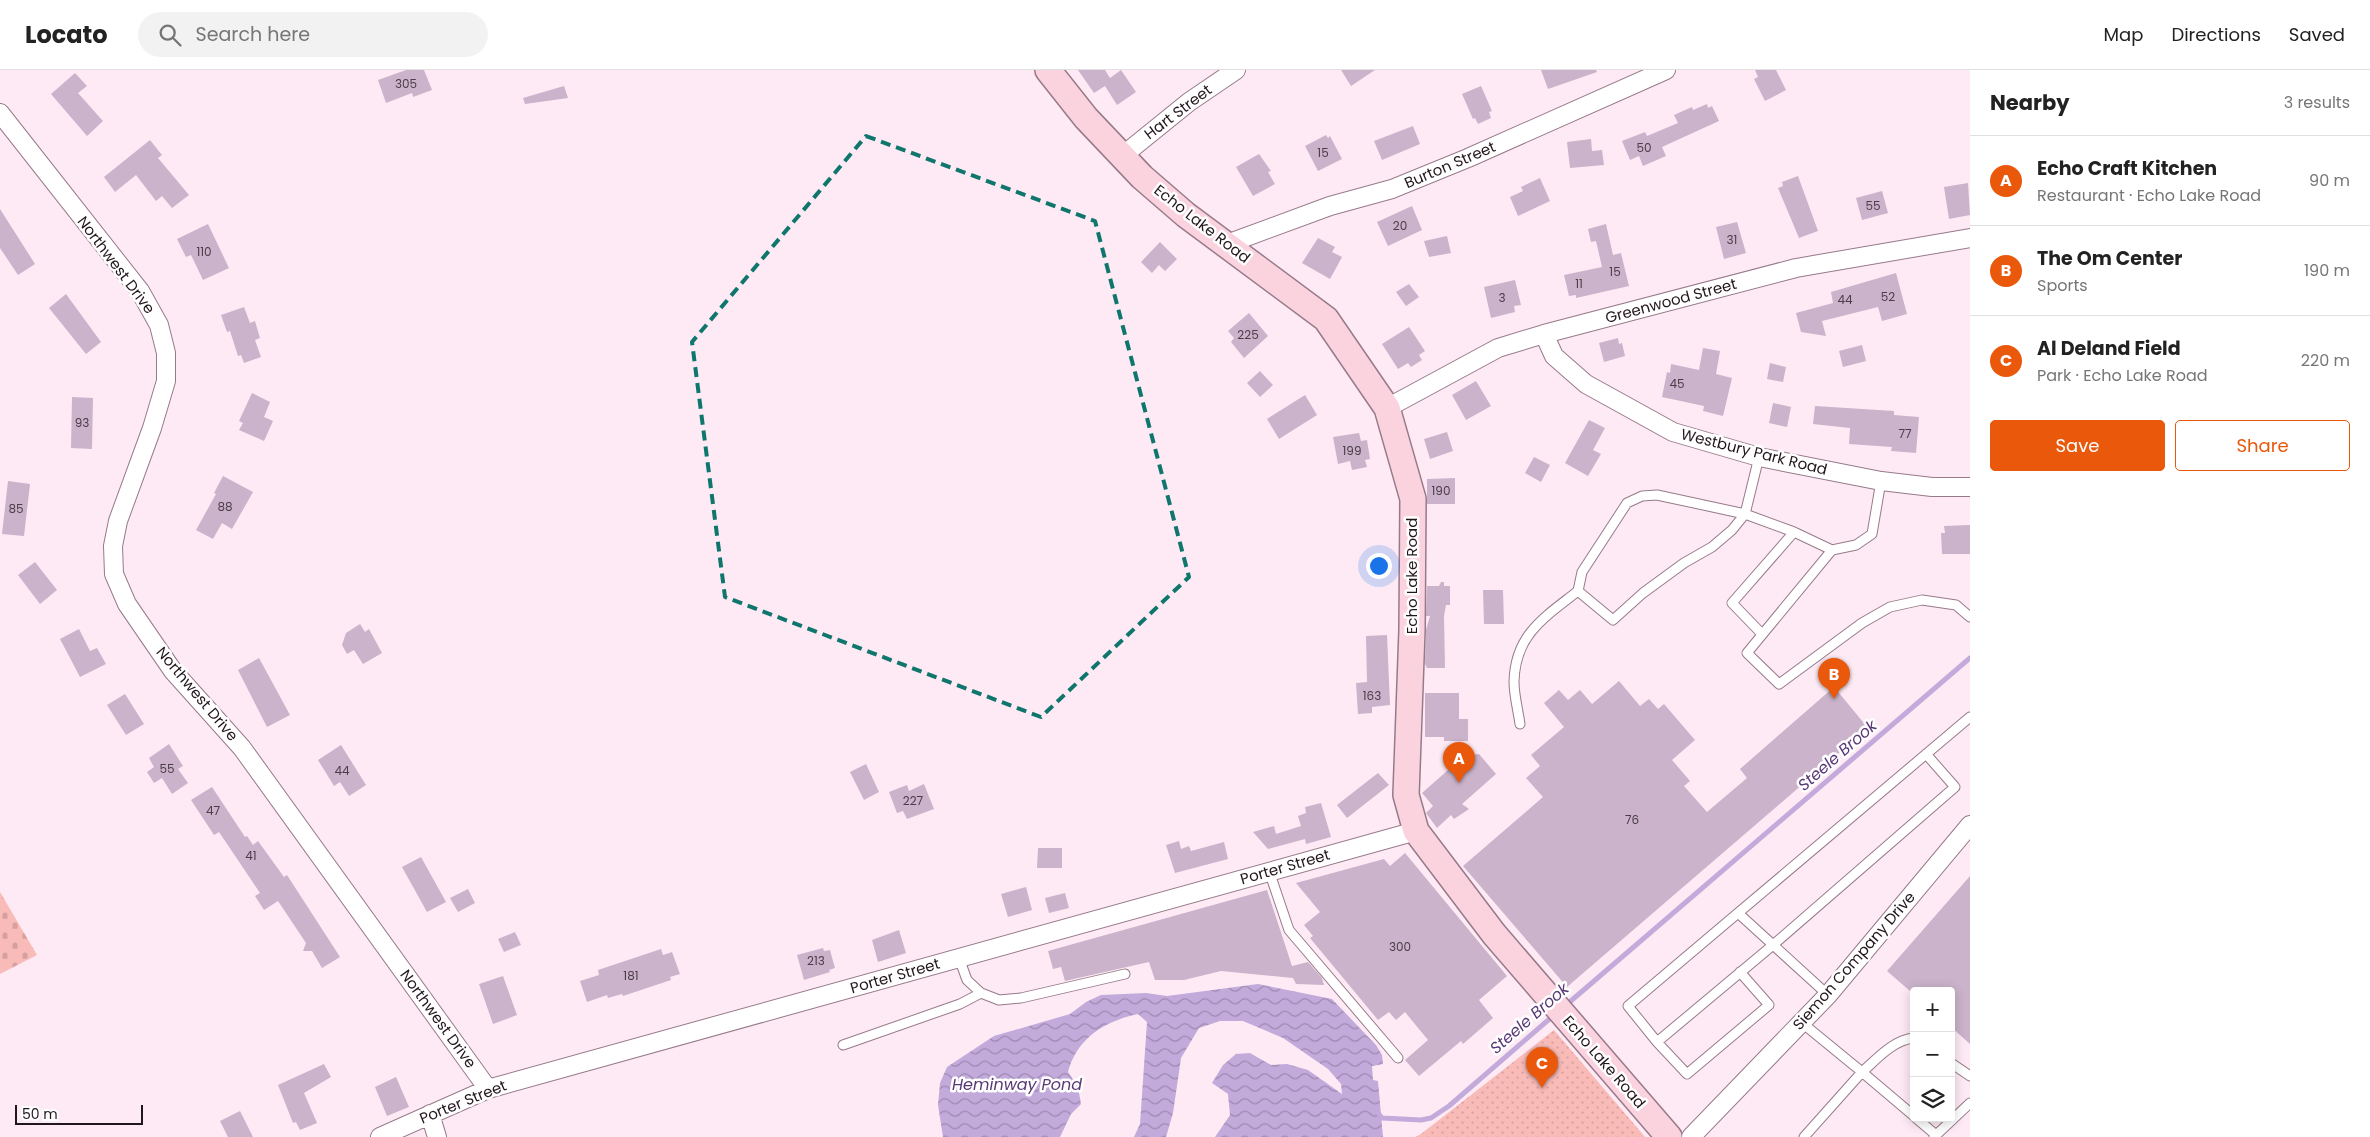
<!DOCTYPE html>
<html lang="en">
<head>
<meta charset="utf-8">
<style>
  :root { --surface:#fff; --page:#f2f2f2; --text:#222; --muted:#767676; --line:#e0e0e0; --accent:#ea580c }
  body { margin:0; font-family:Poppins,sans-serif; background:var(--page); color:var(--text) }
  .controls { position:absolute; right:15px; bottom:15px; display:grid; overflow:hidden; border-radius:5px; box-shadow:0 2px 12px #0003 }
  .controls button { width:45px; height:45px; display:grid; place-items:center; padding:0; border:0; border-bottom:1px solid var(--line); background:var(--surface); color:var(--text); font:25px sans-serif }
  .scale { position:absolute; left:15px; bottom:12px; width:128px; box-sizing:border-box; padding-left:5px; border:2px solid #22161d; border-top:0; font-size:14px; line-height:18px; white-space:nowrap; color:#22161d; -webkit-text-stroke:4px #fefefe; paint-order:stroke }
  .you { position:absolute; left:1378px; top:495px; width:18px; height:18px; margin:-12px; border:4px solid #fff; border-radius:50%; background:#1a73e8; box-shadow:0 0 0 8px #1a73e833 }
  .badge { display:grid; place-items:center; width:32px; height:32px; border-radius:50%; background:var(--accent); color:#fff; font-size:16px; font-weight:700 }
  .pin { position:absolute; translate:-50% -41px; filter:drop-shadow(0 1px 2px #0008) }
  .pin::after { content:''; position:absolute; top:26px; width:18px; height:15px; background:inherit; clip-path:polygon(0 0,100% 0,50% 100%) }
  .list { margin:0; padding:0; list-style:none }
  h2 { display:flex; justify-content:space-between; align-items:center; height:65px; margin:0; padding:0 20px; font-size:21px }
  h2 small { font-size:16px; font-weight:400; color:var(--muted) }
  .list li { display:grid; grid-template-columns:32px 1fr auto; gap:15px; align-items:center; box-sizing:border-box; height:90px; padding:0 20px; border-top:1px solid var(--line) }
  .list b { display:block; font-size:19px; white-space:nowrap }
  .list p { margin:0; font-size:16px; white-space:nowrap; color:var(--muted) }
  .list em { font-size:16px; font-style:normal; color:var(--muted) }
  .actions { display:flex; gap:10px; padding:15px 20px }
  .actions a { flex:1; padding:11px 0; border:1px solid var(--accent); border-radius:5px; text-align:center; font-size:18px; color:var(--accent) }
  .actions .main { background:var(--accent); color:#fff }
  .icon { flex:none; width:28px; height:28px; fill:none; stroke:currentColor; stroke-width:2; stroke-linecap:round; stroke-linejoin:round }
  .map { position:relative; flex:none; width:1970px; height:1067px; overflow:hidden }
  header { display:flex; align-items:center; gap:30px; box-sizing:border-box; height:70px; padding:0 25px; background:var(--surface); border-bottom:1px solid var(--line) }
  header strong { font-size:24px }
  nav { display:flex; gap:28px; margin-inline-start:auto; font-size:18px }
  .search { width:350px; height:45px; background:var(--page); display:flex; align-items:center; gap:12px; box-sizing:border-box; padding:0 18px; border-radius:28px; color:var(--muted); font-size:19px }
  main { display:flex }
  aside { flex:1; background:var(--surface) }
  .map>svg:first-child { display:block }
  .cemetery { fill:url(#cemetery-stones) }
  .park { fill:url(#park-dots) }
  .water { fill:url(#water-waves) }
  .lines { fill:none; stroke-linecap:round; stroke-linejoin:round }
  .stream { stroke:#c2aadb; stroke-width:5 }
  .building { fill:#cab3cb }
  .lane-casing { stroke:#977a8a; stroke-width:11 }
  .street-casing { stroke:#977a8a; stroke-width:20 }
  .secondary-casing { stroke:#977a8a; stroke-width:28 }
  .lane { stroke:#fff; stroke-width:9 }
  .street { stroke:#fff; stroke-width:18 }
  .secondary { stroke:#fbd3df; stroke-width:25 }
  .marked { fill:none; stroke:#0f766e; stroke-width:4; stroke-dasharray:10 6; stroke-linejoin:round }
  .labels { text-anchor:middle; stroke-width:5; stroke-linejoin:round; paint-order:stroke }
  .number-label { font-size:12px; fill:#4c3d48 }
  .street-label { font-size:15px; fill:#22161d; stroke:#fefefe }
  .water-label { font-size:16px; font-style:italic; fill:#573774; stroke:#fefefe }
</style>
</head>
<body>
<header>
<strong>Locato</strong>
<div class="search"><svg class="icon" aria-label="search" viewBox="0 0 24 24"><circle cx="10" cy="10" r="6"/><path d="M15 15l6 6"/></svg>Search here</div>
<nav><a>Map</a><a>Directions</a><a>Saved</a></nav>
</header>
<main>
<div class="map">
<svg width="1970" height="1067" viewBox="0 0 1970 1067">
  <defs>
    <pattern id="cemetery-stones" width="16" height="16" patternUnits="userSpaceOnUse" patternTransform="scale(1.25)"><rect width="16" height="16" fill="#f9bbb7"/><path d="M2 7V4a2 2 0 0 1 4 0v3zM10 15v-3a2 2 0 0 1 4 0v3z" fill="#d5a09d"/></pattern>
    <pattern id="park-dots" width="8" height="8" patternUnits="userSpaceOnUse" patternTransform="scale(1.25)"><rect width="8" height="8" fill="#f9bbb7"/><path d="M2 2h.1M6 6h.1" fill="none" stroke="#d5a09d" stroke-width="1.8" stroke-linecap="round"/></pattern>
    <pattern id="water-waves" width="16" height="10" patternUnits="userSpaceOnUse" patternTransform="scale(1.25)"><rect width="16" height="10" fill="#c2aadb"/><path d="M0 5q4-4 8 0t8 0" fill="none" stroke="#9d89b1"/></pattern>
  </defs>
  <rect width="100%" height="100%" fill="#feeaf4"/>
  <!-- cemetery -->
  <path class="cemetery" d="M0 822 37 885 0 904Z"/>
  <!-- park -->
  <path class="park" d="M1554 960 1645 1067H1415L1421 1064Z"/>
  <!-- water -->
  <path class="water" d="M1258 914 1332 929 1376 975 1382 985 1383 994 1372 996 1373 1010 1378 1011 1383 1067H1215L1230 1045 1228 1024 1212 1013 1223 995 1236 984 1250 983 1271 995 1287 994 1308 1000 1342 1024 1341 1014 1328 999 1283 968 1243 951H1220L1199 958 1181 988 1173 1043 1166 1067H1134L1140 1054 1147 952 1138 944C1105 951 1077 968 1068 1002L1078 1017 1081 1034 1071 1044 1060 1067H943L938 1035 940 1013 947 997 994 966 1070 944 1086 932 1101 925 1146 923 1167 926Z"/>
  <g class="lines">
    <!-- stream -->
    <path class="stream" d="M1565 936 1970 588
      M1378 1043 1382 1048 1421 1050 1431 1048 1449 1036 1554 945"/>
  </g>
  <!-- building -->
  <path class="building" d="M406 0H424L432 20 413 27 412 23 386 33 378 10Z
    M1078 0H1105L1110 8 1121 0 1136 22 1117 35 1105 16 1094 23Z
    M1341 0H1375L1351 16Z
    M1541 0H1596L1597 2 1548 19Z
    M1755 0H1776L1786 20 1765 31 1754 9 1758 7Z
    M75 3 87 16 78 23 103 51 87 66 51 24Z
    M564 16 568 28 525 34 523 28Z
    M1481 16 1492 41 1489 42 1491 48 1478 54 1475 48 1473 49 1462 24Z
    M1707 34 1708 38 1712 36 1719 51 1662 77 1666 86 1643 96 1639 86 1630 90 1622 71 1645 62 1647 66 1678 53 1674 45 1692 37 1693 40Z
    M1413 56 1420 74 1382 90 1374 71Z
    M1326 65 1328 68 1330 66 1342 89 1318 101 1305 76Z
    M1591 69 1592 81 1602 80 1604 95 1570 98 1567 72Z
    M150 70 162 85 158 88 189 125 172 138 162 126 156 131 136 105 115 122 104 107Z
    M1259 84 1271 101 1268 102 1275 114 1253 126 1236 97Z
    M1798 106 1818 161 1799 168 1778 118 1783 116 1782 112Z
    M1540 108 1550 131 1518 146 1510 127 1523 121 1521 117Z
    M1968 113 1970 145 1949 149 1944 117Z
    M1882 121 1888 143 1862 150 1856 128Z
    M1412 136 1422 160 1388 176 1377 152Z
    M0 139 35 194 18 205 0 178Z
    M1737 152 1746 183 1724 189 1716 157Z
    M208 154 229 198 203 210 191 185 186 187 177 169Z
    M1606 154 1613 185 1621 183 1629 216 1576 228V225L1569 226 1564 205 1602 197 1596 171 1591 172 1588 159Z
    M1447 166 1451 183 1429 187 1424 171Z
    M1318 168 1335 177 1332 182 1342 187 1330 209 1302 193Z
    M1160 172 1177 189 1165 201 1159 195 1152 203 1141 192Z
    M1896 203 1907 244 1882 251 1878 237 1822 251 1826 266 1801 262 1796 243 1833 233 1831 222Z
    M1515 210 1521 235 1514 236 1515 242 1491 248 1484 217Z
    M1409 214 1419 227 1406 236 1396 222Z
    M66 224 101 272 86 284 49 238Z
    M244 237 250 253 255 251 260 268 255 270 261 287 244 293 241 285 238 286 230 261 227 262 221 245Z
    M1249 243 1268 266 1244 288 1231 272 1234 268 1228 261Z
    M1409 257 1425 281 1419 285 1422 290 1411 297 1408 293 1398 299 1382 274Z
    M1618 268 1619 274 1622 273 1625 286 1604 292 1599 273Z
    M1862 275 1866 291 1843 297 1839 281Z
    M1703 278 1720 281 1716 304 1732 308 1723 346 1703 341 1704 336 1662 327 1667 302 1670 303 1671 294 1699 300Z
    M1770 293 1786 297 1783 312 1767 309Z
    M1260 301 1273 315 1260 327 1247 313Z
    M1476 311 1491 336 1466 350 1452 325Z
    M252 323 270 332 264 347 273 351 264 371 239 360 243 353 239 351Z
    M1305 325 1317 345 1279 369 1267 349Z
    M72 327 93 328 92 379 71 378Z
    M1773 333 1791 337 1787 357 1769 353Z
    M1815 336 1894 341V345L1919 347 1916 383 1891 381 1892 377 1849 374 1850 358 1813 354Z
    M1589 350 1605 358 1593 380 1601 384 1588 406 1565 393Z
    M1447 362 1453 381 1430 389 1424 369Z
    M1359 363 1361 371 1367 370 1370 389 1365 390 1367 397 1352 400 1350 391 1338 394 1333 367Z
    M1534 387 1550 395 1541 412 1525 403Z
    M223 406 253 422 232 459 222 453 213 469 196 460 216 424 214 423Z
    M1455 408V434H1427V409Z
    M8 411 30 414 24 466 2 464Z
    M1970 455V484H1942L1941 463H1945L1944 456Z
    M35 492 57 520 40 534 18 505Z
    M1441 512H1444V516H1450V535H1446L1444 546 1445 598H1427L1425 594 1426 560 1430 546H1426L1427 516H1439Z
    M1483 520H1503L1504 554H1484Z
    M360 554 365 562 369 559 382 583 363 594 354 580 347 584 342 575 346 563Z
    M79 559 90 581 97 578 106 594 80 607 60 569Z
    M1387 565 1390 635 1372 637V643L1358 644 1356 613 1367 612 1366 566Z
    M259 588 290 645 267 657 238 600Z
    M1619 611 1640 636 1649 629 1658 639 1664 634 1695 670 1672 690 1690 711 1684 716 1707 742 1747 708 1740 699 1834 617 1868 658 1567 917 1463 796 1543 727 1526 708 1540 696 1531 685 1564 657 1544 633 1559 620 1568 630 1580 620 1592 634Z
    M1425 623H1459V649H1468V671H1444V667H1425Z
    M125 624 144 654 126 665 107 635Z
    M169 674 183 696 178 699 188 713 172 724 162 708 154 713 147 702 154 697 149 688Z
    M341 675 366 715 349 726 340 712 334 716 318 690Z
    M1479 684 1496 704 1462 734 1469 739 1454 749 1451 745 1437 758 1426 743 1433 736 1422 723 1464 686Z
    M866 694 879 722 864 730 850 702Z
    M1378 703 1389 715 1347 748 1337 735Z
    M924 714 934 739 907 749 903 741 897 743 889 722 907 715 909 721Z
    M212 717 245 767 247 766 253 775 258 771 284 807 287 805 340 887 322 898 312 881H303L306 873 278 831 264 840 255 826 260 823 219 762 214 765 191 730Z
    M1321 733 1331 767 1306 774 1305 769 1268 779 1253 762 1274 756 1276 764 1301 756 1298 746 1306 743 1305 737Z
    M1179 771 1181 779 1189 776 1191 781 1224 772 1228 789 1175 803 1166 775Z
    M1038 778H1062V798H1037Z
    M1405 783 1507 906 1479 930 1493 948 1463 974 1461 971 1419 1006 1405 990 1428 970 1405 942 1396 950 1389 942 1378 950 1310 868 1313 866 1304 855 1320 842 1296 813 1384 789 1390 796Z
    M421 787 446 832 427 842 402 797Z
    M1970 806V974L1951 957V921H1910L1887 901Z
    M1026 817 1032 840 1008 847 1001 824Z
    M468 819 475 833 458 842 450 828Z
    M1267 820 1292 896 1308 892 1322 908 1324 915 1296 914 1293 908 1221 901 1184 910H1155L1149 892 1065 911 1061 897 1053 899 1048 881Z
    M1065 823 1069 838 1049 843 1045 828Z
    M899 860 906 883 878 892 872 870Z
    M515 862 521 875 504 882 498 869Z
    M823 878 824 881 830 880 835 898 829 900 830 902 804 910 797 885Z
    M661 879 663 885 672 882 680 904 670 907 671 910 623 926 622 924 608 928 607 925 587 932 580 911 599 905 598 900Z
    M503 906 517 945 493 954 479 914Z
    M324 994 331 1007 304 1023 317 1053 300 1060 296 1052 293 1053 278 1015Z
    M396 1007 409 1037 387 1046 375 1017Z
    M240 1041 253 1067H228L220 1051Z"/>
  <g class="lines">
    <defs>
      <path id="lane" d="M1759 387 1745 444 1794 462 1832 480
        M1881 411 1872 464 1856 475 1832 480 1747 583 1779 614 1862 553 1890 537 1922 530 1956 535 1970 547
        M1657 425 1745 444 1732 460 1712 477 1684 493 1643 523 1613 550 1578 521 1582 502 1627 433 1642 426Z
        M1762 564 1732 533 1794 462
        M1520 654C1518 640 1514 625 1514 612 1515 564 1545 547 1578 521
        M1269 801 1289 860 1398 988
        M1738 843 1628 936 1657 972 1773 875 1955 717 1926 684
        M959 888 967 910 981 923 999 930 1021 928 1125 904
        M1828 925 1738 843 1970 647
        M1801 952 1862 1002 1804 1067
        M1914 968C1893 970 1877 989 1862 1002L1914 1046
        M1657 972 1687 1004 1769 935 1740 902
        M843 975 960 934 981 923
        M1951 993 1970 1006
        M1916 1048 1936 1065
        M1934 1067 1970 1033"/>
      <path id="street" d="M0 43 140 221 159 255 166 283V311L152 358 118 451 113 476 114 504 127 534 173 601 242 678 488 1019
        M1121 87 1189 32 1236 0
        M1227 174 1330 136 1392 119 1468 88 1666 0
        M1544 264 1554 286 1586 314 1673 362 1759 387 1881 411 1932 417H1970
        M1387 338 1498 278 1544 264 1796 198 1970 168
        M430 1044 437 1067
        M380 1067 488 1019 1416 761
        M1691 1067 1828 925 1970 755"/>
      <path id="secondary" d="M1048 0 1086 48 1142 107 1186 145 1326 249 1387 338 1413 429 1412 560 1406 725 1416 761 1494 864 1669 1067"/>
    </defs>
    <!-- lane casing -->
    <use href="#lane" class="lane-casing"/>
    <!-- street casing -->
    <use href="#street" class="street-casing"/>
    <!-- secondary casing -->
    <use href="#secondary" class="secondary-casing"/>
    <!-- lane -->
    <use href="#lane" class="lane"/>
    <!-- street -->
    <use href="#street" class="street"/>
    <!-- secondary -->
    <use href="#secondary" class="secondary"/>
  </g>
  <!-- marked area -->
  <path class="marked" d="M866 66 1095 151 1189 507 1041 647 725 527 692 272Z"/>
  <g class="labels">
    <!-- number labels -->
    <g class="number-label">
      <text x="406" y="18">305</text>
      <text x="1644" y="82">50</text>
      <text x="1323" y="87">15</text>
      <text x="1873" y="140">55</text>
      <text x="1400" y="160">20</text>
      <text x="1732" y="174">31</text>
      <text x="204" y="186">110</text>
      <text x="1615" y="206">15</text>
      <text x="1579" y="218">11</text>
      <text x="1888" y="231">52</text>
      <text x="1502" y="232">3</text>
      <text x="1845" y="234">44</text>
      <text x="1248" y="269">225</text>
      <text x="1677" y="318">45</text>
      <text x="82" y="357">93</text>
      <text x="1905" y="368">77</text>
      <text x="1352" y="385">199</text>
      <text x="1441" y="425">190</text>
      <text x="225" y="441">88</text>
      <text x="16" y="443">85</text>
      <text x="1372" y="630">163</text>
      <text x="167" y="703">55</text>
      <text x="342" y="705">44</text>
      <text x="913" y="735">227</text>
      <text x="213" y="745">47</text>
      <text x="1632" y="754">76</text>
      <text x="251" y="790">41</text>
      <text x="1400" y="881">300</text>
      <text x="816" y="895">213</text>
      <text x="631" y="910">181</text>
    </g>
    <!-- street labels -->
    <g class="street-label">
      <text transform="translate(1178 42) rotate(-37)" y="5">Hart Street</text>
      <text transform="translate(1450 95) rotate(-23)" y="5">Burton Street</text>
      <text transform="translate(1202 154) rotate(38)" y="5">Echo Lake Road</text>
      <text transform="translate(116 195) rotate(53)" y="5">Northwest Drive</text>
      <text transform="translate(1671 231) rotate(-15)" y="5">Greenwood Street</text>
      <text transform="translate(1754 382) rotate(14)" y="5">Westbury Park Road</text>
      <text transform="translate(1412 506) rotate(-90)" y="5">Echo Lake Road</text>
      <text transform="translate(197 624) rotate(50)" y="5">Northwest Drive</text>
      <text transform="translate(1285 797) rotate(-16)" y="5">Porter Street</text>
      <text transform="translate(1854 891) rotate(-49)" y="5">Siemon Company Drive</text>
      <text transform="translate(895 906) rotate(-16)" y="5">Porter Street</text>
      <text transform="translate(438 949) rotate(54)" y="5">Northwest Drive</text>
      <text transform="translate(1604 992) rotate(49)" y="5">Echo Lake Road</text>
      <text transform="translate(463 1032) rotate(-22)" y="5">Porter Street</text>
    </g>
    <!-- water labels -->
    <g class="water-label">
      <text transform="translate(1837 685) rotate(-41)" y="6">Steele Brook</text>
      <text transform="translate(1529 948) rotate(-41)" y="6">Steele Brook</text>
      <text x="1017" y="1020">Heminway Pond</text>
    </g>
  </g>
</svg>
<div class="controls">
<button>+</button>
<button>−</button>
<button><svg class="icon" aria-label="layers" viewBox="0 0 24 24"><path d="M12 4l9 5-9 5-9-5zM3 14l9 5 9-5"/></svg></button>
</div>
<div class="scale">50 m</div>
<div class="you"></div>
<div class="pin badge" style="left:1459px;top:713px">A</div>
<div class="pin badge" style="left:1834px;top:629px">B</div>
<div class="pin badge" style="left:1542px;top:1018px">C</div>
</div>
<aside>
<h2>Nearby<small>3 results</small></h2>
<ul class="list">
<li><span class="badge">A</span><div><b>Echo Craft Kitchen</b><p>Restaurant · Echo Lake Road</p></div><em>90 m</em></li>
<li><span class="badge">B</span><div><b>The Om Center</b><p>Sports</p></div><em>190 m</em></li>
<li><span class="badge">C</span><div><b>Al Deland Field</b><p>Park · Echo Lake Road</p></div><em>220 m</em></li>
</ul>
<div class="actions"><a class="main">Save</a><a>Share</a></div>
</aside>
</main>
</body>
</html>
